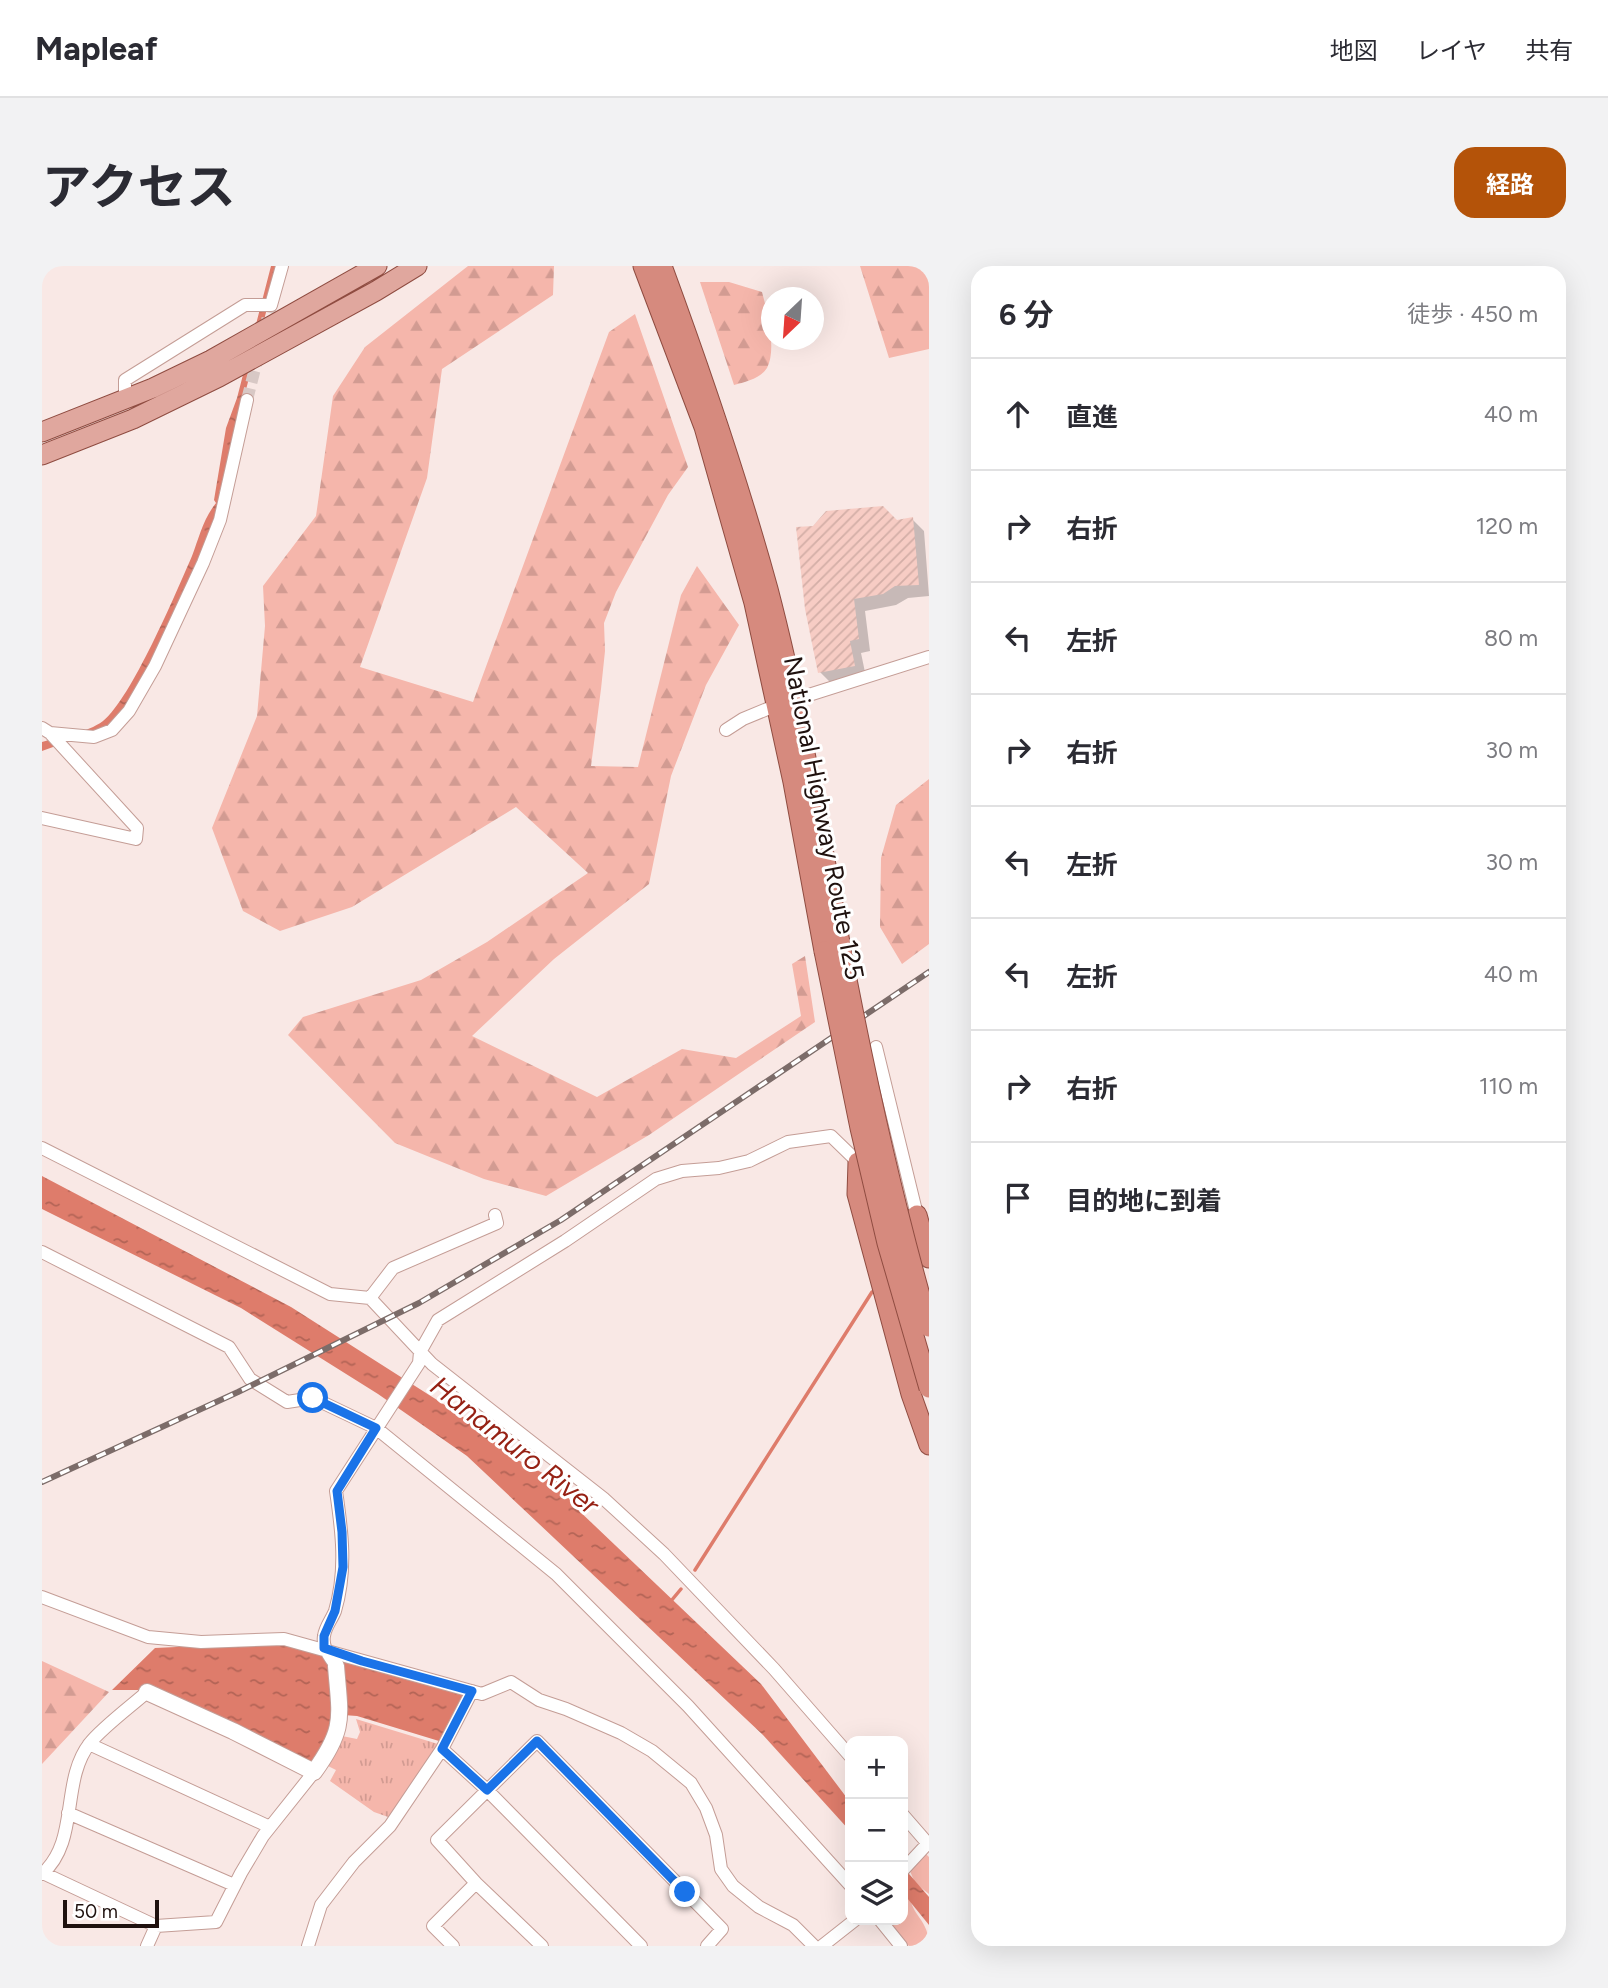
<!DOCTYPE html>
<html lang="ja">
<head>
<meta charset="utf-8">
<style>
  :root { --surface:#fff; --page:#f2f2f3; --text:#2b2b33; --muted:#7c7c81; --line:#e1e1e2; --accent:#b45309 }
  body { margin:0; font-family:Figtree,"Noto Sans JP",sans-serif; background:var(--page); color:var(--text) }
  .controls { position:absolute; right:21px; bottom:21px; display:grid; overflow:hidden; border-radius:14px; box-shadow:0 7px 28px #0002 }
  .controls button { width:63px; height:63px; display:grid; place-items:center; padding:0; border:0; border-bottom:2px solid var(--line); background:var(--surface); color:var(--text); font:35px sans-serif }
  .compass { position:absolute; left:719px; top:21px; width:63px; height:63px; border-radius:50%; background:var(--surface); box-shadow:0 7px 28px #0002; rotate:205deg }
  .scale { position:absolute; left:21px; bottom:18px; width:96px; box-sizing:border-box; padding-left:7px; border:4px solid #1f110e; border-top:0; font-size:19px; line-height:24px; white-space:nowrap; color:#1f110e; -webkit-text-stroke:5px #fff; paint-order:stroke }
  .stop { position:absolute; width:21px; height:21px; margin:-16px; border:5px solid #1a73e8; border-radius:50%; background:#fff }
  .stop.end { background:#1a73e8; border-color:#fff; box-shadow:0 2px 7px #0008 }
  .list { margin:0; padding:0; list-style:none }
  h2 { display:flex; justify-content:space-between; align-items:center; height:91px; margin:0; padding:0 28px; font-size:30px }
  h2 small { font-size:23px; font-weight:400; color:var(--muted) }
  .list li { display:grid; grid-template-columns:46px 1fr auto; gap:21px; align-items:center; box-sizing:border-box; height:112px; padding:0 28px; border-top:2px solid var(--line) }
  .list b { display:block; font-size:26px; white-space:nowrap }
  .list em { font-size:23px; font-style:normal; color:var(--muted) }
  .icon { flex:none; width:38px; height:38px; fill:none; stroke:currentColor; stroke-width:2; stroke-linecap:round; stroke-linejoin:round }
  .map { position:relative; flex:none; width:887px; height:1680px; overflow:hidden; border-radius:21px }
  header { display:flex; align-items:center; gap:42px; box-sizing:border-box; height:98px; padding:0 35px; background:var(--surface); border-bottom:2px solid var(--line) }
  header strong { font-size:33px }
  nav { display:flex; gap:38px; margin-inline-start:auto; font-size:24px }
  .intro { display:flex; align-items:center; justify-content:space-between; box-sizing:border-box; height:168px; padding:0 42px }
  h1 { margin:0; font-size:49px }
  .button { padding:18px 32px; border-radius:21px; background:var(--accent); color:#fff; font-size:24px; font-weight:700 }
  main { display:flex; gap:42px; padding:0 42px }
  aside { flex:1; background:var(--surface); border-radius:21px; box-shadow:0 7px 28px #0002 }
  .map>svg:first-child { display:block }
  .grass { fill:#f5b6ab }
  .forest { fill:url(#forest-firs) }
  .park { fill:url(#park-tufts) }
  .water { fill:url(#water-ripples) }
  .shadow { fill:#0003 }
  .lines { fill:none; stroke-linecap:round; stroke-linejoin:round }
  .stream { stroke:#de7c6b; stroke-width:3.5 }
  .building { fill:url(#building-hatch) }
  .minor-tunnel { stroke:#d8c8c5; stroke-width:12; stroke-dasharray:12 6; stroke-linecap:butt }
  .minor-casing { stroke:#c49d96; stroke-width:14 }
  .tertiary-casing { stroke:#c49d96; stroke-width:18 }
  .primary-casing { stroke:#8f4c41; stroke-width:21 }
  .trunk-casing { stroke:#8f4c41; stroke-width:21 }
  .minor { stroke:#fff; stroke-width:12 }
  .tertiary { stroke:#fff; stroke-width:16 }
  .primary { stroke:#e0a79e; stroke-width:19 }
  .trunk { stroke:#d68a7e; stroke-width:19 }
  .rail-casing { stroke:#7c6c69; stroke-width:6 }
  .rail { stroke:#fff; stroke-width:3.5; stroke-dasharray:10; stroke-linecap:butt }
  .trunk-bridge-casing { stroke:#8f4c41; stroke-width:21; stroke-linecap:butt }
  .trunk-bridge { stroke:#d68a7e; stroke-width:19 }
  .route { stroke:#1a73e8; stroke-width:9 }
  .labels { text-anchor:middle; stroke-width:6; stroke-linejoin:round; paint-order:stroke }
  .street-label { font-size:26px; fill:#1f110e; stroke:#fff }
  .water-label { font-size:28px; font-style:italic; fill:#962114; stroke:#fff }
</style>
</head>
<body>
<header>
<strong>Mapleaf</strong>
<nav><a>地図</a><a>レイヤ</a><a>共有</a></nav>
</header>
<div class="intro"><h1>アクセス</h1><a class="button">経路</a></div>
<main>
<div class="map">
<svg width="887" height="1680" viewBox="0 0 887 1680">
  <defs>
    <pattern id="forest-firs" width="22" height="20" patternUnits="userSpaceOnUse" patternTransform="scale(1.75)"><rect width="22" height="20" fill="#f5b6ab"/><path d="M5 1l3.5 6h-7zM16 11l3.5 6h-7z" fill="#d29b92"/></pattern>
    <pattern id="park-tufts" width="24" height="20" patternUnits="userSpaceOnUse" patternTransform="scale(1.75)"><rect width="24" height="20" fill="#f5b6ab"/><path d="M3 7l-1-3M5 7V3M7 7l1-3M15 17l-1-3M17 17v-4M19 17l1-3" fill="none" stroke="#d29b92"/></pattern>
    <pattern id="water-ripples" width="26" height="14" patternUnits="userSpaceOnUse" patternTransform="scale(1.75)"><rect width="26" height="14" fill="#de7c6b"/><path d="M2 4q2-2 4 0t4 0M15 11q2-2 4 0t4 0" fill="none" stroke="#b36456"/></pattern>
    <pattern id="building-hatch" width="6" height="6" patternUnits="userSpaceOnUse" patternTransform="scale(1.75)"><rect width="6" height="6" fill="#f7ccc4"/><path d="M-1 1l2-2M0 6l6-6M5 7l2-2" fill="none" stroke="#d3aea7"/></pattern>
  </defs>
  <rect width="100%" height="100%" fill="#f9e8e5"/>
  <!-- grass -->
  <path class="grass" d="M884 1588 887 1591V1628L873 1617 868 1605Z
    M861 1623 868 1629C869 1650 887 1653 887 1680H867L845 1654H861Z"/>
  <!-- forest -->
  <path class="forest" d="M426 0H512L511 29 400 103 385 212 318 401 431 436 567 66 593 48 646 201 626 229 574 326 562 357 563 385 559 423 549 500 596 501 639 329 655 300 697 359 664 419 629 510 607 618 512 693 430 770 555 831 640 783 694 792 759 750 750 698 763 690 773 756 607 869 504 930 442 913 353 877 246 769 261 751 379 714 445 676 546 607 474 541 310 641 238 665 201 645 170 562 215 450 223 360 221 320 274 250 291 130 323 81Z
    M818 0H887V83L847 92Z
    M658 16H687L720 26C725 45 735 83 725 102 718 113 703 116 692 119Z
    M887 513V678L860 698 838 661 839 592 854 539Z
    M0 1395 67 1426 0 1498Z"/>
  <!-- park -->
  <path class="park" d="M314 1453 396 1478 349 1552 332 1546 288 1515 294 1504 282 1498 295 1469 315 1473 318 1466Z"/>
  <!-- water -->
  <path class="water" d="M229 0H236L177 228 180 232 158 294 110 398 84 442 69 460 0 485V476C19 470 45 467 61 455 89 433 134 327 150 290 157 272 161 253 174 237L172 234 184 162 195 132Z
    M0 910 249 1041 417 1148 476 1194 514 1214 532 1240 719 1418 808 1536V1565L721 1469 425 1190 336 1128 199 1042 0 943Z
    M241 1376 281 1385 291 1400 295 1450 271 1503 106 1424H70L113 1382Z
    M289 1387 426 1427 398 1480 397 1475 315 1450 301 1449Z
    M861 1601 887 1631V1659L861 1627Z"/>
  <!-- shadow -->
  <path class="shadow" d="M870 253 882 265 887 330 866 332 854 339 823 345 828 385 819 387 824 411 790 418 778 406 766 342 855 255Z"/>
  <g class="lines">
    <!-- stream -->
    <path class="stream" d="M653 1304 830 1026
      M629 1335 639 1323"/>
  </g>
  <!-- building -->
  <path class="building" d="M841 240 855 254 871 251 877 319 853 320 841 328 812 333 817 373 808 375 813 400 776 407 763 343 754 261 771 260 784 245Z"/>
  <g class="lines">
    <!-- minor-tunnel -->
    <path class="minor-tunnel" d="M205 134 229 39"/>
    <defs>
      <path id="minor" d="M83 133V114L203 39H229L240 0
        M751 434 887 391
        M0 462 8 467 95 562 94 573 0 552
        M684 464 701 453 735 439
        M8 467 52 471 70 464 87 445 113 400 161 297 178 254 205 134
        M834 781 875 949
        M0 882 288 1028 328 1032 351 1002 455 957 453 949
        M0 986 187 1081 208 1113 245 1136 271 1132 334 1162 514 1308 646 1440 808 1619
        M328 1032 390 1098 561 1232 622 1288 732 1403 808 1490
        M0 1331 106 1371 159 1376 242 1373 440 1428 469 1416 497 1434 524 1443 579 1467 610 1485 649 1517 664 1542 674 1569 679 1603 691 1620 717 1641 751 1659 772 1680
        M294 1400C288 1391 280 1382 282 1370 283 1361 290 1353 293 1345 305 1305 300 1265 294 1225L377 1097 378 1086 396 1054 523 975 614 913 640 905 677 902 707 895 746 876 789 870 821 901
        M430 1425 400 1483 445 1524 599 1680
        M47 1478 228 1561
        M26 1547 192 1619
        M861 1549 887 1579
        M861 1604 887 1576
        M1 1607 114 1660
        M0 1608C38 1575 18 1515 48 1477 61 1461 88 1441 105 1426
        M434 1617 395 1574 495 1475 680 1663 665 1680
        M838 1654 859 1680
        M105 1680 114 1660 174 1656 199 1607 221 1570 272 1506
        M266 1680 279 1639 312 1596 348 1560 400 1483
        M411 1680 391 1660 434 1617 500 1680
        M780 1680 813 1654"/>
      <path id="tertiary" d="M105 1426 191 1465 272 1506C304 1462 298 1451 294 1400"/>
      <path id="primary" d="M0 166 111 122 169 94 335 0
        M0 189 91 153 177 111 334 25 375 0"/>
      <path id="trunk" d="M601 0 662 161 712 337 751 516 782 685
        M620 0C659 106 696 214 726 323 757 441 777 562 799 682
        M816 896 815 928 869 1128 887 1179
        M875 949 887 992"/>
    </defs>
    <!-- minor casing -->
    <use href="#minor" class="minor-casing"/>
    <!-- tertiary casing -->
    <use href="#tertiary" class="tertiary-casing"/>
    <!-- primary casing -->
    <use href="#primary" class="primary-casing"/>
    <!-- trunk casing -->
    <use href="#trunk" class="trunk-casing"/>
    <!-- minor -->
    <use href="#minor" class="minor"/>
    <!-- tertiary -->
    <use href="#tertiary" class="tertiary"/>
    <!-- primary -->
    <use href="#primary" class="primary"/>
    <!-- trunk -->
    <use href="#trunk" class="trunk"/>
    <defs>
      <path id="rail" d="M0 1216 196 1126 377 1037 519 954 887 706"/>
    </defs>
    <!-- rail casing -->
    <use href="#rail" class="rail-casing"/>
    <!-- rail -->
    <use href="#rail" class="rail"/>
    <defs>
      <path id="trunk-bridge" d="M799 682C823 810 851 936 887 1061
        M782 685 818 862 845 977 887 1122"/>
    </defs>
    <!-- trunk-bridge casing -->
    <use href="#trunk-bridge" class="trunk-bridge-casing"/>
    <!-- trunk-bridge -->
    <use href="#trunk-bridge" class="trunk-bridge"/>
  </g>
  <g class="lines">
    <!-- route -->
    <path class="route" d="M271 1132 334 1162 295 1225 300 1266 301 1301 293 1345 282 1370V1382L320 1395 430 1425 400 1483 445 1524 495 1475 643 1626"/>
  </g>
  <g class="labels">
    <!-- street labels -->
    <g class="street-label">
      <text transform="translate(782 552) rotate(79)" y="9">National Highway Route 125</text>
    </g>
    <!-- water labels -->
    <g class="water-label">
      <text transform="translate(473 1179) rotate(38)" y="10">Hanamuro River</text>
    </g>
  </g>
</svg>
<div class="controls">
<button>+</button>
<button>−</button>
<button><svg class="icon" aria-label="layers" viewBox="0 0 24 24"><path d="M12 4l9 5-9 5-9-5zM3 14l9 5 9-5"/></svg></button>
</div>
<svg class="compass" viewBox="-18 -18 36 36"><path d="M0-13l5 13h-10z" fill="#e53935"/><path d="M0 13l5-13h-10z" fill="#7c7c81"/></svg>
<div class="scale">50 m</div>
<div class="stop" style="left:271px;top:1132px"></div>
<div class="stop end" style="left:643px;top:1626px"></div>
</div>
<aside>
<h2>6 分<small>徒歩 · 450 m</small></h2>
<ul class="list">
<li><svg class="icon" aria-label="ahead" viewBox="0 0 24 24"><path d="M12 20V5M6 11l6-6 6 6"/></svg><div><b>直進</b></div><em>40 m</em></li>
<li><svg class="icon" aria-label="right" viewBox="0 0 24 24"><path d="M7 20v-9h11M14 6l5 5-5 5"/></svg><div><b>右折</b></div><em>120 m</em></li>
<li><svg class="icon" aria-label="left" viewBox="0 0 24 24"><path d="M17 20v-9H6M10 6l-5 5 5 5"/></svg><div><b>左折</b></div><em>80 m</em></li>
<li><svg class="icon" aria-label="right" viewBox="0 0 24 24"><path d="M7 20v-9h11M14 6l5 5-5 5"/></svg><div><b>右折</b></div><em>30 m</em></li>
<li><svg class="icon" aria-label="left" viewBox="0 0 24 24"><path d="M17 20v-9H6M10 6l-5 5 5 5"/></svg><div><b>左折</b></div><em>30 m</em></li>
<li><svg class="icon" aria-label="left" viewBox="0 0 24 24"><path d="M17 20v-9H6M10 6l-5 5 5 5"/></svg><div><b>左折</b></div><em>40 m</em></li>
<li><svg class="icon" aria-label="right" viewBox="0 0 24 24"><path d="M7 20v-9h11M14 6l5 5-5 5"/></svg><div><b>右折</b></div><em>110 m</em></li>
<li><svg class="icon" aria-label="arrive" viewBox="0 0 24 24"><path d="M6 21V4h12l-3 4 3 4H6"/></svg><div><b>目的地に到着</b></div></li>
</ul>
</aside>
</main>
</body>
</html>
